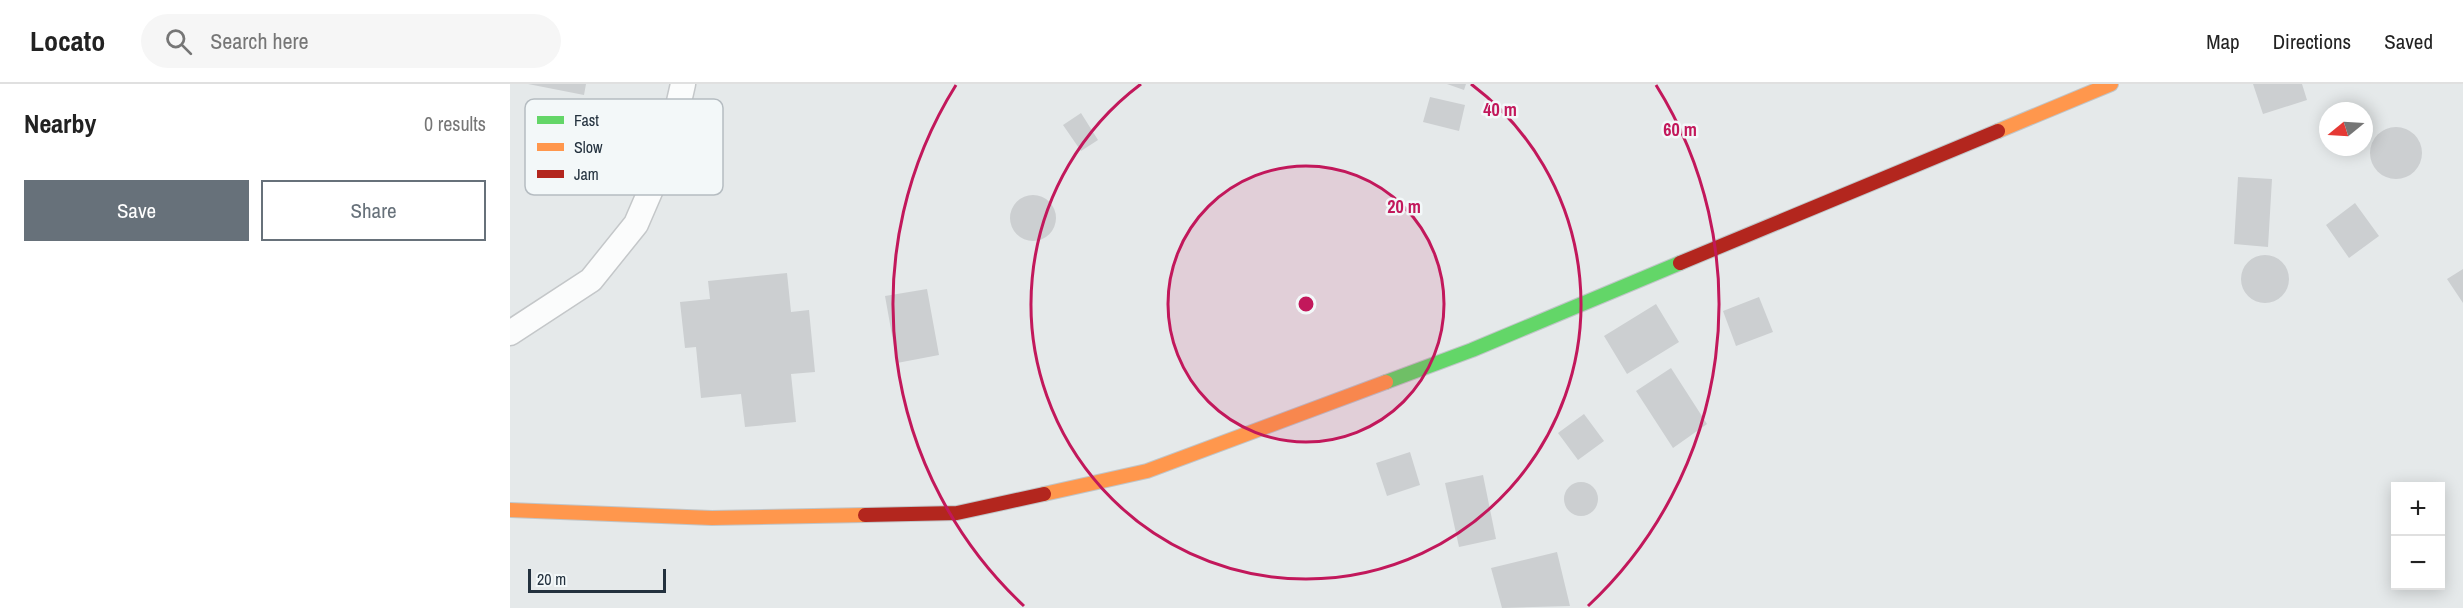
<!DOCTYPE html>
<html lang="en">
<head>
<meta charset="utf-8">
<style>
  :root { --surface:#fff; --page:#f6f6f6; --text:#222; --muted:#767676; --line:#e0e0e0; --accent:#67717a }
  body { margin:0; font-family:"Archivo Narrow",sans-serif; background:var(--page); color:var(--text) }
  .controls { position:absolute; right:18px; bottom:18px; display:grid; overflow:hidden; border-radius:0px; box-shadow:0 3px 15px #0003 }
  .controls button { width:54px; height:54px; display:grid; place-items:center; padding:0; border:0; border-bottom:2px solid var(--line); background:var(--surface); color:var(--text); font:30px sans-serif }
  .compass { position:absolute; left:1809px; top:18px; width:54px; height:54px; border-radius:50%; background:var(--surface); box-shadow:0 3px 15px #0003; rotate:252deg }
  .scale { position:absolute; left:18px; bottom:15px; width:138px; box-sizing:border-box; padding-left:6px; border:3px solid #23313e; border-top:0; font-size:16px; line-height:21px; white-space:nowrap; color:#23313e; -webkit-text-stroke:4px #f3f8f9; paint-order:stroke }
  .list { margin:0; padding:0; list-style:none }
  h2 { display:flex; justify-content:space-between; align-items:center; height:78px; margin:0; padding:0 24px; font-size:26px }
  h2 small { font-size:20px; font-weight:400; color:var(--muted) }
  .actions { display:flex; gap:12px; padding:18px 24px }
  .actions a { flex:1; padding:14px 0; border:2px solid var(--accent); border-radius:0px; text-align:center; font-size:21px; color:var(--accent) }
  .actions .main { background:var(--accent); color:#fff }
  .icon { flex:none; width:33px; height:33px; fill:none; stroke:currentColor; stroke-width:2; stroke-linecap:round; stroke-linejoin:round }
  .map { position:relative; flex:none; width:1953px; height:524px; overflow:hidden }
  header { display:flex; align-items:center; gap:36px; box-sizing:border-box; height:84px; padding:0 30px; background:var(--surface); border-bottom:2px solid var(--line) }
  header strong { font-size:28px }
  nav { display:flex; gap:33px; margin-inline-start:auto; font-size:21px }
  .search { width:420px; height:54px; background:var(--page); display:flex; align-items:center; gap:15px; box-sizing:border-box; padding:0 21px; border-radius:33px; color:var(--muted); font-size:22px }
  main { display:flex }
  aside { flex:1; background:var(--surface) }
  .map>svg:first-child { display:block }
  .building { fill:#cccfd1 }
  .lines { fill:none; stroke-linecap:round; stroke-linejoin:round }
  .lane-casing { stroke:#c4c7c9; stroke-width:27 }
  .fast-casing { stroke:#c0c5c8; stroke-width:16 }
  .slow-casing { stroke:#c0c5c8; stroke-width:16 }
  .jam-casing { stroke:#c0c5c8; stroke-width:16 }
  .lane { stroke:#fbfcfc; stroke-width:24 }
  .fast { stroke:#63d668; stroke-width:14 }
  .slow { stroke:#ff974d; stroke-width:14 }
  .jam { stroke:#b3261e; stroke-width:14 }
  .ring { fill:none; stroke:#c2185b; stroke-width:3 }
  .key { fill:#f3f8f9; stroke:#b5bcc1; stroke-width:1.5 }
  .key-label { font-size:16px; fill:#23313e }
  .centre { fill:#c2185b; stroke:#f3f8f9; stroke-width:3 }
  .ring-label { font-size:18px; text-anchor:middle; font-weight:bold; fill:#c2185b; stroke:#f3f8f9; stroke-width:5; stroke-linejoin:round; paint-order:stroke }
</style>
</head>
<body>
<header>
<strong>Locato</strong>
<div class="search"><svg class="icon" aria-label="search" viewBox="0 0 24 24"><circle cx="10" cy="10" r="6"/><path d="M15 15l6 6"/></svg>Search here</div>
<nav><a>Map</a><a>Directions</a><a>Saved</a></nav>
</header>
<main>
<aside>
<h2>Nearby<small>0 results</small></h2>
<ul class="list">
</ul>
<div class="actions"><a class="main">Save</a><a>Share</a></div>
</aside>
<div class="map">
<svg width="1953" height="524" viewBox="0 0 1953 524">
  <rect width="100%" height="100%" fill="#e5e9ea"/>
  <!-- building -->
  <path class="building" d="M18 0H76L74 11Z
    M937 0H956L954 6Z
    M1743 0H1792L1797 16 1753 30Z
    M920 13 955 21 949 47 913 38Z
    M571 29 588 56 571 67 553 41Z
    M1860 69a26 26 0 1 1 52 0a26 26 0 1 1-52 0Z
    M1728 93 1762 95 1758 163 1724 160Z
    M500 134a23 23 0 1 1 46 0a23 23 0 1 1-46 0Z
    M1845 119 1869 152 1839 174 1816 141Z
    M1731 195a24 24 0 1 1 48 0a24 24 0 1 1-48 0Z
    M1953 185V219L1937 195Z
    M277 189 281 228 299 226 305 288 281 290 286 338 235 343 231 310 191 314 186 263 175 264 170 218 200 215 198 197Z
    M417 205 429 271 387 279 375 212Z
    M1249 213 1263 248 1226 262 1213 227Z
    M1146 220 1169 258 1117 290 1094 252Z
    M1161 284 1197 340 1163 364 1126 307Z
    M1074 330 1094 357 1068 376 1048 349Z
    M900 368 910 401 877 412 866 379Z
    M973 391 986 455 949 463 935 399Z
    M1054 415a17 17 0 1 1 34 0a17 17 0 1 1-34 0Z
    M1047 468 1060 522 992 524 981 484Z"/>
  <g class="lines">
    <defs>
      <path id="lane" d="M0 249 81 196 126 140 158 66 173 0"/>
      <path id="fast" d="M876 298 962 266 1170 179"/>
      <path id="slow" d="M1488 47 1601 0
        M534 410 637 387 876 298
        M0 426 202 434 355 431"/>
      <path id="jam" d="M1170 179 1488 47
        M355 431 447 429 534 410"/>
    </defs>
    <!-- lane casing -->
    <use href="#lane" class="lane-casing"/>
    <!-- fast casing -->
    <use href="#fast" class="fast-casing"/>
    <!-- slow casing -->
    <use href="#slow" class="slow-casing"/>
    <!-- jam casing -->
    <use href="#jam" class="jam-casing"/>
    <!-- lane -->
    <use href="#lane" class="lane"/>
    <!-- fast -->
    <use href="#fast" class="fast"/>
    <!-- slow -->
    <use href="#slow" class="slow"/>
    <!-- jam -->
    <use href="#jam" class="jam"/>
  </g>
  <!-- distance rings -->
  <circle cx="796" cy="220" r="138" fill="#c2185b" fill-opacity=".12"/>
  <g class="ring">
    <circle cx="796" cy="220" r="138"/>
    <path d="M961 0A275 275 0 1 1 631 0"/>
    <path d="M514 522A413 413 0 0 1 446 1M1146 1A413 413 0 0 1 1078 522"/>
  </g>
  <!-- legend -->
  <rect x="15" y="15" width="198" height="96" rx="9" class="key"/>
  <rect x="27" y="32" width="27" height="8" fill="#63d668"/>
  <rect x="27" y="59" width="27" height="8" fill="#ff974d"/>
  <rect x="27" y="86" width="27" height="8" fill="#b3261e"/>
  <g class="key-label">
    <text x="64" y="42">Fast</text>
    <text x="64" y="69">Slow</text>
    <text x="64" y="96">Jam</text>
  </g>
  <circle cx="796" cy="220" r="9" class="centre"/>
  <g class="ring-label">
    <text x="990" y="32">40 m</text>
    <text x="1170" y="52">60 m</text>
    <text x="894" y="129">20 m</text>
  </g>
</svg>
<div class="controls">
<button>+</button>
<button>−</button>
</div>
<svg class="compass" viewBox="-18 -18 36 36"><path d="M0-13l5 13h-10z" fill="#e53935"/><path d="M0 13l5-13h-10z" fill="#767676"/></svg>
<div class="scale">20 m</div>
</div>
</main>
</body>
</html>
